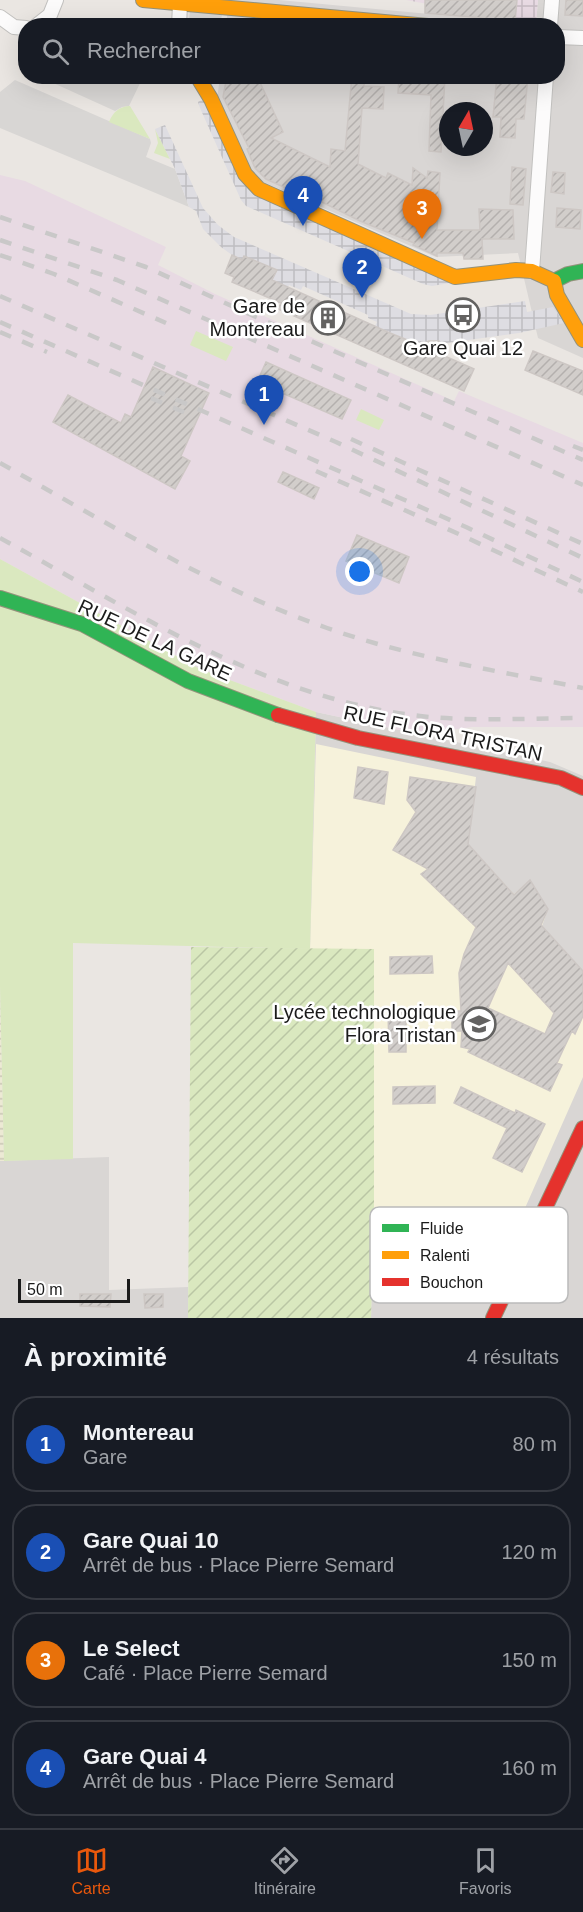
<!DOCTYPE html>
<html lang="fr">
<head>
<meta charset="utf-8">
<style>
  :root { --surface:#171b24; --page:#242831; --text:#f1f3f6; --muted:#9ea1a6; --line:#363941; --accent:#ea580c }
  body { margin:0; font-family:Arial,sans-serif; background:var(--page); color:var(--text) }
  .compass { position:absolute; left:439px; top:102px; width:54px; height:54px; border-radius:50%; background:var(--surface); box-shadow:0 6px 24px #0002; rotate:9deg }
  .scale { position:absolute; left:18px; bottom:15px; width:112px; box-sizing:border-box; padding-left:6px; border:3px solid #1b1b1b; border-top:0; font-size:16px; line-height:21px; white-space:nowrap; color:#1b1b1b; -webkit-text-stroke:4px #fff; paint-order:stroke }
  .you { position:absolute; left:360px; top:572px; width:21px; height:21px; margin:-15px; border:4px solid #fff; border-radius:50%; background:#1a73e8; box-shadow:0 0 0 9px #1a73e833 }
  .badge { display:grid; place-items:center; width:39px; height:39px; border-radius:50%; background:var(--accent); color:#fff; font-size:20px; font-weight:700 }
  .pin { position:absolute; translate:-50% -50px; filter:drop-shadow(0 2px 3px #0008) }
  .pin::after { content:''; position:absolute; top:32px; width:21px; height:18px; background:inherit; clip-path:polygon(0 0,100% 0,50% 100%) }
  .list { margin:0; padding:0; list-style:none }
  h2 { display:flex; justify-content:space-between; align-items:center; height:78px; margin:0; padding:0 24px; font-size:26px }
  h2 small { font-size:20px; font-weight:400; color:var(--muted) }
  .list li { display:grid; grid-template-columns:39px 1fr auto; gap:18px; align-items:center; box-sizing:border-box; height:96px; margin:0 12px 12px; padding:0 12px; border:2px solid var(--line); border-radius:24px }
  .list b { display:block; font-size:22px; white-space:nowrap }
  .list p { margin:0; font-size:20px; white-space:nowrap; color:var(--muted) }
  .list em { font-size:20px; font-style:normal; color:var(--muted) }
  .icon { flex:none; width:33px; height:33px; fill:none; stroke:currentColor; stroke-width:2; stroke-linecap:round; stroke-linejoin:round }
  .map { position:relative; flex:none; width:583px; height:1318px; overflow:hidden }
  .search { position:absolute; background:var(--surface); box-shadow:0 6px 24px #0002; left:18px; right:18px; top:18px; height:66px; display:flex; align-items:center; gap:15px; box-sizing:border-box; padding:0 21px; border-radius:24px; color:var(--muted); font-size:22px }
  .sheet { height:510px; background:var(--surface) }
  nav { display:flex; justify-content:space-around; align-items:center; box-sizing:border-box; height:84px; border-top:2px solid var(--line); background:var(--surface); font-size:16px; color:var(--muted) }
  nav a { display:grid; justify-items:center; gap:3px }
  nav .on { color:var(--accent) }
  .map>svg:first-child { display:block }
  .residential { fill:#d9d6d4; fill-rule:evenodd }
  .industrial { fill:url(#industrial-grid) }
  .education { fill:#f6f2db }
  .religious { fill:#d8d6d4 }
  .railway { fill:#e8dae3 }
  .farmland { fill:url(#farmland-rules) }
  .grass { fill:#dae8bf }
  .garden { fill:url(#garden-furrows) }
  .plaza { fill:url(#plaza-grid) }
  .building { fill:url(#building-hatch); stroke:#cdc7c4; stroke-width:1.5; fill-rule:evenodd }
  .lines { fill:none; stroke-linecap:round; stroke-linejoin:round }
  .street-casing { stroke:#c2c1bf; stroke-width:16 }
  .fast-casing { stroke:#94927b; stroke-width:16 }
  .slow-casing { stroke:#94927b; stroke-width:16 }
  .jam-casing { stroke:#94927b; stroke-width:16 }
  .street { stroke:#fcfbfb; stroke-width:14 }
  .fast { stroke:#30b455; stroke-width:14 }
  .slow { stroke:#ff9f0a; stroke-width:14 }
  .jam { stroke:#e5322d; stroke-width:14 }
  .rail { stroke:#c9c8c8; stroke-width:4.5; stroke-dasharray:12 12; stroke-linecap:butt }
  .labels { text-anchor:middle; stroke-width:5; stroke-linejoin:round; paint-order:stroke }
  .poi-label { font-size:20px; fill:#1b1b1b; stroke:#fff; text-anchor:end }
  .street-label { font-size:20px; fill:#1b1b1b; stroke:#fff }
  .key { fill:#fff; stroke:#bbb; stroke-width:1.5 }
  .key-label { font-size:16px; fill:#1b1b1b }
</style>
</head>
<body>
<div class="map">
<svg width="583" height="1318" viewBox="0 0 583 1318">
  <defs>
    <pattern id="industrial-grid" width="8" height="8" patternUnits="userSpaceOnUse" patternTransform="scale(1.5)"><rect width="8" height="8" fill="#e8dae3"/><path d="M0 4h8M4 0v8" fill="none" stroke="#c6bac2"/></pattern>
    <pattern id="farmland-rules" width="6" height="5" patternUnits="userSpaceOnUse" patternTransform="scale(1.5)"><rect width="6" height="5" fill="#ece9d4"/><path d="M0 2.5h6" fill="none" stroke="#cac7b5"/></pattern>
    <pattern id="garden-furrows" width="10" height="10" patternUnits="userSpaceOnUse" patternTransform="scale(1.5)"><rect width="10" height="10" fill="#dae8bf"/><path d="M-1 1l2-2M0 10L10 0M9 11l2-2" fill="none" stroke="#bac6a4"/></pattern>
    <pattern id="plaza-grid" width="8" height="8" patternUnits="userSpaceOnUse" patternTransform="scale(1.5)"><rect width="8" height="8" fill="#dedde2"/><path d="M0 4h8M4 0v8" fill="none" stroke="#bebdc1"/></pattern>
    <pattern id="building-hatch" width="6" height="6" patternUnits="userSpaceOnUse" patternTransform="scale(1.5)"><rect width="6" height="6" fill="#d2cecb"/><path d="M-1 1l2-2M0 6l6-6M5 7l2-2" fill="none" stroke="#b4b0ae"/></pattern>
  </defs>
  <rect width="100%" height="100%" fill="#eae6e2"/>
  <!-- residential -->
  <path class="residential" d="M229 0H279L536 24 538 0H583V358L538 338 518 253 436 257 254 178 217 99 220 77 558 76V26L226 25ZM448 111H484V147H448Z
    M316 712 550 762 583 776V1318H371L374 1222V950L310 949Z
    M109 1157V1290L188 1287V1318H0V1161Z"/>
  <!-- industrial -->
  <path class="industrial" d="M406 0H538L536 24Z"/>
  <!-- education -->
  <path class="education" d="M316 744 476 777 468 844 514 894 530 880 548 909 542 926 583 971V1077L495 1276 374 1222V950L310 949Z"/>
  <!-- religious -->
  <path class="religious" d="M190 12 222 15 220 25 188 26Z
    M40 77H143L129 106 122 107 115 111Z
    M15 80 150 139 151 143 146 157 175 169 189 207 0 128V92Z"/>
  <!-- railway -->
  <path class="railway" d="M0 175 25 181 166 247 158 265 215 294 454 401 459 391 583 443V727H472L418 734 316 712 200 669 0 559Z"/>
  <!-- farmland -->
  <path class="farmland" d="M0 986 4 1161H0Z"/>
  <!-- grass -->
  <path class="grass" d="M129 106H130L150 139 109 122C113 112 119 107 129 106Z
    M155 129 170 159 154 153 158 143Z
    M196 331 233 347 226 361 190 345Z
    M361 409 384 420 379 430 356 420Z
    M0 559 200 669 316 712 310 949 73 943V1159L4 1161 0 986Z"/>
  <!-- garden -->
  <path class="garden" d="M191 947 374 949V1222L371 1318H188Z"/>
  <!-- plaza -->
  <path class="plaza" d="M205 98 242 178 450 283 432 286 423 284 246 206 241 200 200 108 198 102Z
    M165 125 203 208 218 225 234 237 411 314 430 315 525 301 527 312 553 307 564 323 519 333 439 344 438 342 432 340 420 345 375 326 377 322 368 318V315L303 286 301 290 289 285 283 298 261 288 269 271 232 255 221 247 203 229 196 211 189 207 175 169 155 129Z"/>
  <!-- building -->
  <path class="building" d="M425 0H517L515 21 425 13Z
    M566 0H583V16L565 15Z
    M227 76H257L283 132 271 138 330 167 331 149 345 151 352 76H365L364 86 384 87 383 109 362 108 358 164 386 178 388 173 412 185 413 168 427 178 428 171 440 173 437 230H480L479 209 513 210 514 239H482L483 259H464L463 253H437V256L413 245 414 243 360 221 320 201 319 203 266 179 255 168 247 149 249 148 223 97Z
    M399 76H445L441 152 429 151 431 95 398 93Z
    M497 76H528L524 119H516L515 138 500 137 501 117H493Z
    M512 167 526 169 523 205 510 204Z
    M553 172 565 173 564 194 551 192Z
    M557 208 581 210 580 229 556 227Z
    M232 255 242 260 244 256 277 270 272 280 390 333 420 345 429 341H439L440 354 474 369 464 391 278 309 281 303 232 282 234 277 225 273Z
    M533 351 583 371V395L525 370Z
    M266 362 351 400 342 419 257 382Z
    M153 367 209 393 181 456 190 461 175 489 53 422 68 395 121 423 125 414 131 417Z
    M283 472 319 488 314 499 278 482Z
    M357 535 409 557 399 583 346 561Z
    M358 767 388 772 384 804 354 798Z
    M410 777 476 787 468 844 514 895 530 880 548 909 541 925 583 971V1016L575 1034 572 1031 563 1050 557 1063 562 1065 550 1091 468 1052 470 1049 461 1047 462 1031H452V1011H461L459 973 464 954 476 927 421 874 428 869 393 850 416 812 407 800ZM508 963 554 1013 545 1034 488 1008Z
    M432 956 433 973 390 974V957Z
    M388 1010H406V1052H389Z
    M435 1086V1103L393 1104V1087Z
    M461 1087 515 1113 516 1110 545 1124 522 1172 493 1158 507 1128 454 1103Z
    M80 1294H111L110 1307 80 1306Z
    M144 1294H163V1307L145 1308Z"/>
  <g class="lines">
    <defs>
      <path id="street" d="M0 17 14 27 26 28
        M36 26 50 15 56 0
        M179 26 180 4
        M550 26 552 0
        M558 37 583 38
        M532 271 546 76"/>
      <path id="fast" d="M554 281 568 274 583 271
        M0 598 82 624 188 681 278 715"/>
      <path id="slow" d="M143 0 428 26
        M197 76 211 99 245 174 259 189 455 277 516 270 532 271 554 281
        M554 281 557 295 583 340"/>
      <path id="jam" d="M278 715 358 738 561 778 583 788
        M493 1318 583 1128"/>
    </defs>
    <!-- street casing -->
    <use href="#street" class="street-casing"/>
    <!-- fast casing -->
    <use href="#fast" class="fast-casing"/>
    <!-- slow casing -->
    <use href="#slow" class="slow-casing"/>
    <!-- jam casing -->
    <use href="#jam" class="jam-casing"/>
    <!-- street -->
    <use href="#street" class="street"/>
    <!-- fast -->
    <use href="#fast" class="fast"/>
    <!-- slow -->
    <use href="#slow" class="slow"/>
    <!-- jam -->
    <use href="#jam" class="jam"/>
    <!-- rail -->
    <path class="rail" d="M0 217 146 267 256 317 583 460
      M0 240 117 280 583 485
      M0 255 54 274 166 323
      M0 296 336 442 583 558
      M0 322 466 527 583 582
      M0 332 47 352
      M151 398 195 417
      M351 439 583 544
      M573 446 583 450
      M0 463C106 522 212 588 327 628 409 657 498 671 583 688
      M316 471 461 535 583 592
      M0 538C132 610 267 699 420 716 474 722 529 718 583 718"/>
  </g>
  <!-- icons -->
  <defs>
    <symbol id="bus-ring" viewBox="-11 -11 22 22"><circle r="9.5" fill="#fff" stroke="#636261" stroke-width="1.5"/><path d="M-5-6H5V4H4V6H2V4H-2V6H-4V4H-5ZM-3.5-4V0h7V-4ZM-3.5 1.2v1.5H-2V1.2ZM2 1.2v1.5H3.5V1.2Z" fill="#636261"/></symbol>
    <symbol id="building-ring" viewBox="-11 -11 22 22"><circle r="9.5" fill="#fff" stroke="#636261" stroke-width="1.5"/><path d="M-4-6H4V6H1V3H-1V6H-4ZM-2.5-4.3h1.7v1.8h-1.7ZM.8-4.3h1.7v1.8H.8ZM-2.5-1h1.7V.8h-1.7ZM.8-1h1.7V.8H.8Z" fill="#636261"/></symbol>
    <symbol id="school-ring" viewBox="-11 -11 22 22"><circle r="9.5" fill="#fff" stroke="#636261" stroke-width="1.5"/><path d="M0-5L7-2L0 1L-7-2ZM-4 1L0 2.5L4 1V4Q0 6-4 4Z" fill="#636261"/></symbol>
  </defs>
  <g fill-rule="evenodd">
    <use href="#bus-ring" x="444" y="296" width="38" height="38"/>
    <use href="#building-ring" x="309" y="299" width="38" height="38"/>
    <use href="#school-ring" x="460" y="1005" width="38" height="38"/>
  </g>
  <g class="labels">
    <!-- poi labels -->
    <g class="poi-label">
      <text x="305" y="313">Gare de<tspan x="305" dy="23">Montereau</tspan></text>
      <text x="463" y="355" text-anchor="middle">Gare Quai 12</text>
      <text x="456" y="1019">Lycée technologique<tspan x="456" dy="23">Flora Tristan</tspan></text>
    </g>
    <!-- street labels -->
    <g class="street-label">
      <text transform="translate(155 640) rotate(25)" y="7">RUE DE LA GARE</text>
      <text transform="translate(443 733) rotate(12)" y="7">RUE FLORA TRISTAN</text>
    </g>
  </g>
  <!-- legend -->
  <rect x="370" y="1207" width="198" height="96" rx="9" class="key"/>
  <rect x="382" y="1224" width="27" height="8" fill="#30b455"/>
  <rect x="382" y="1251" width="27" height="8" fill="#ff9f0a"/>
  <rect x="382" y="1278" width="27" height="8" fill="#e5322d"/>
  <g class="key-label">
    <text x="420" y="1234">Fluide</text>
    <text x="420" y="1261">Ralenti</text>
    <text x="420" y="1288">Bouchon</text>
  </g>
</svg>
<svg class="compass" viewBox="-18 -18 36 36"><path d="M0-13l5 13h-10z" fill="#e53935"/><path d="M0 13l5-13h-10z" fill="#9ea1a6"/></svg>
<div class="scale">50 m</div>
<div class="you"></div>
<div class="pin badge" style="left:264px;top:425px;background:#1a4fb4">1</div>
<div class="pin badge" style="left:362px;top:298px;background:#1a4fb4">2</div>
<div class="pin badge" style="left:422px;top:239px;background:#e8710a">3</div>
<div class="pin badge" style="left:303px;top:226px;background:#1a4fb4">4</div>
<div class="search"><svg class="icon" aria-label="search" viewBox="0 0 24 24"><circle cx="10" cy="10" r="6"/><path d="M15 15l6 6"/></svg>Rechercher</div>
</div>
<section class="sheet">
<h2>À proximité<small>4 résultats</small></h2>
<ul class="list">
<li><span class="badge" style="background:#1a4fb4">1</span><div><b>Montereau</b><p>Gare</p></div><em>80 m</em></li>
<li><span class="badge" style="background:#1a4fb4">2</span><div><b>Gare Quai 10</b><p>Arrêt de bus · Place Pierre Semard</p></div><em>120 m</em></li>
<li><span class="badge" style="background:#e8710a">3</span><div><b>Le Select</b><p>Café · Place Pierre Semard</p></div><em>150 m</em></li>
<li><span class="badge" style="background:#1a4fb4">4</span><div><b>Gare Quai 4</b><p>Arrêt de bus · Place Pierre Semard</p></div><em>160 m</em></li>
</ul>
</section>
<nav>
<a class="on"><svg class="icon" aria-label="map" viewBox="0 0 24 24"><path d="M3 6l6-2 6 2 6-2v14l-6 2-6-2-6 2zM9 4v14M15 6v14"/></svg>Carte</a>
<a><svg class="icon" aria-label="directions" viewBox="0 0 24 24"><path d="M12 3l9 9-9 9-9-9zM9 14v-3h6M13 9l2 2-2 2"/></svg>Itinéraire</a>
<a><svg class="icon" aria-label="saved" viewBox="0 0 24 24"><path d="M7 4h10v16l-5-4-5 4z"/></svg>Favoris</a>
</nav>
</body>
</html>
